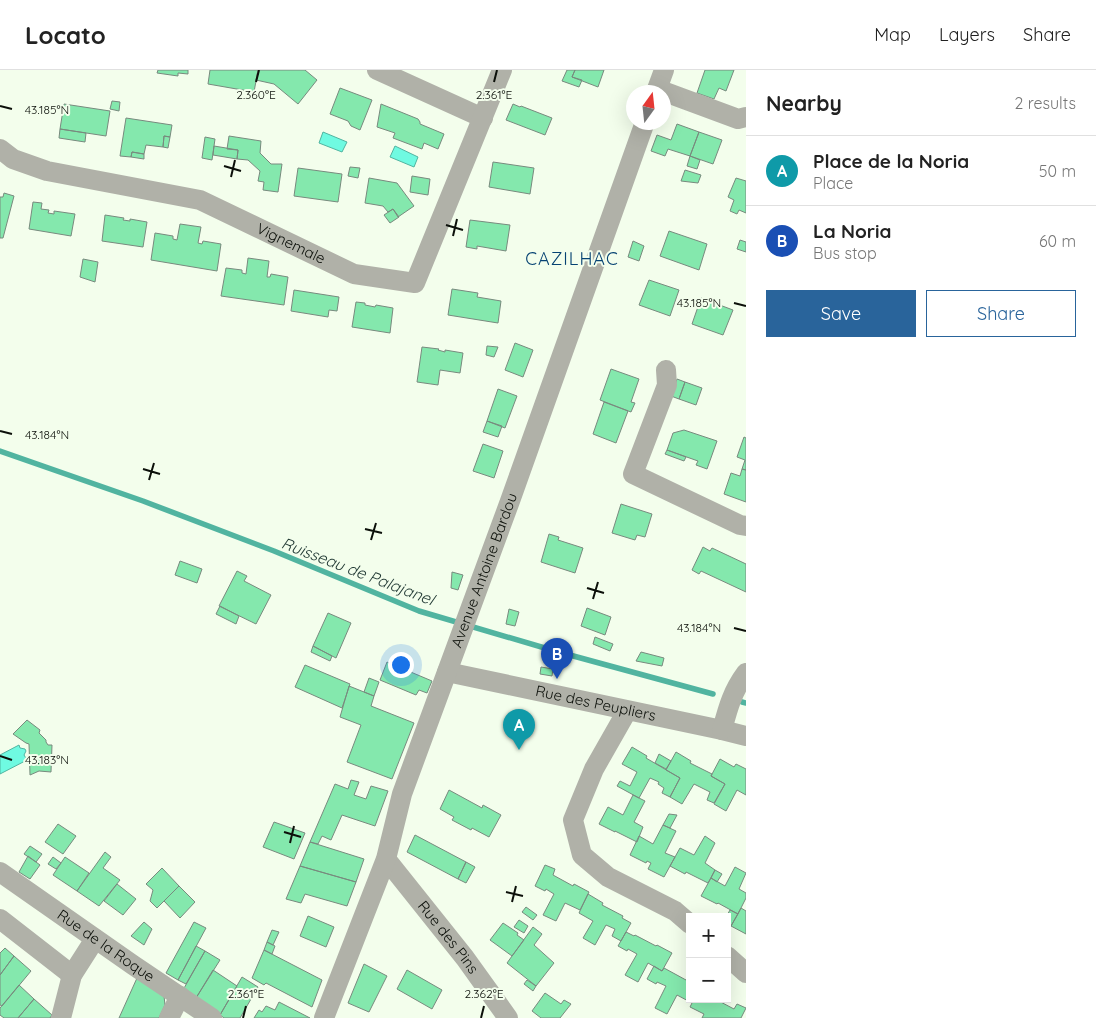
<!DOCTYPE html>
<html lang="en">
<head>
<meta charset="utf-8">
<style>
  :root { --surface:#fff; --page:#f6f6f6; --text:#222; --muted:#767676; --line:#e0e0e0; --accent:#29649b }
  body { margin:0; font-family:Quicksand,sans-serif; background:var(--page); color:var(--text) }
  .controls { position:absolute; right:15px; bottom:15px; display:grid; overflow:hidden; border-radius:0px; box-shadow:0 5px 20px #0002 }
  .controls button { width:45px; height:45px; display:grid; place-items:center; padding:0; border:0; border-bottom:1px solid var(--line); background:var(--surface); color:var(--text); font:25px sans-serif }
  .compass { position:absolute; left:626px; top:15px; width:45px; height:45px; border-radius:50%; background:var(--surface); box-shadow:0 5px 20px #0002; rotate:15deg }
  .you { position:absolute; left:400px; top:594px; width:18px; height:18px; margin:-12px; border:4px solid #fff; border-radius:50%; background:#1a73e8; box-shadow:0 0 0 8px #1a73e833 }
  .badge { display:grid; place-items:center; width:32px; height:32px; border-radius:50%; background:var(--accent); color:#fff; font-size:16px; font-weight:700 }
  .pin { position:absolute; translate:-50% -41px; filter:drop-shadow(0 1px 2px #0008) }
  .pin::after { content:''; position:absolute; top:26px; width:18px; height:15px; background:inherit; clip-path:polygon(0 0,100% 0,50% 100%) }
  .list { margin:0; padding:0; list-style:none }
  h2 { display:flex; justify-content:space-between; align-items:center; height:65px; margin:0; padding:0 20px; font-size:21px }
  h2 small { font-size:16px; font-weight:400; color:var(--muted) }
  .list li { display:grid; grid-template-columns:32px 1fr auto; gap:15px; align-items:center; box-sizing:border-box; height:70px; padding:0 20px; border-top:1px solid var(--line) }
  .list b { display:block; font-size:19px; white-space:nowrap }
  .list p { margin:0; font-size:16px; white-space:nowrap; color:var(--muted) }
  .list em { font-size:16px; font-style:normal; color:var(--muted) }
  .actions { display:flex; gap:10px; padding:15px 20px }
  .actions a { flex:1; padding:11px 0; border:1px solid var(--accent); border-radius:0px; text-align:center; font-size:18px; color:var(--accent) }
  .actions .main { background:var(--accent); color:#fff }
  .map { position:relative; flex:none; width:746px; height:948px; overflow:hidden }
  header { display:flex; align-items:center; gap:30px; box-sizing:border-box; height:70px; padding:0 25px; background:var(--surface); border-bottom:1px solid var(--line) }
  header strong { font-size:24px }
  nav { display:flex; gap:28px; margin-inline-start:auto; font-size:18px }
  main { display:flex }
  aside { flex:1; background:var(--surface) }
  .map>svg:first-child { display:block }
  .water { fill:#6ffae1; stroke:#51b4a0 }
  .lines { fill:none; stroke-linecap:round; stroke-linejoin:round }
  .stream { stroke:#51b4a0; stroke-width:5.5 }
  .building { fill:#84e8ad; stroke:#788a7e }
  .minor { stroke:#b0b1a8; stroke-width:20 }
  .ticks { fill:none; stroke:#0c100a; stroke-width:2 }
  .labels { text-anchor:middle; stroke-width:4; stroke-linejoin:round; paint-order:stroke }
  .street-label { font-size:15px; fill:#0c100a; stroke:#f3feec }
  .water-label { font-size:16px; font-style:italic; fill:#1f3732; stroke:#f3feec }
  .quarter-label { font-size:18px; letter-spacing:1px; fill:#054272; stroke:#f3feec }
  .ticks-label { font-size:12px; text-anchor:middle; fill:#0c100a; stroke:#f3feec; stroke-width:4; stroke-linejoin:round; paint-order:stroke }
</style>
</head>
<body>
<header>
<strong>Locato</strong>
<nav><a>Map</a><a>Layers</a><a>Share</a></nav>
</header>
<main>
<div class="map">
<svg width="746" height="948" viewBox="0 0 746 948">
  <rect width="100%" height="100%" fill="#f3feec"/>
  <!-- water -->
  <path class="water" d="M323 62 347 72 342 82 319 73Z
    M395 76 418 87 414 97 390 87Z
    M19 675 20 678 25 679 26 681 24 685 27 690 0 704V685Z"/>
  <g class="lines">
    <!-- stream -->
    <path class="stream" d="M0 381 143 431 274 481 419 541 555 581 713 624
      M742 632 746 633"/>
  </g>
  <!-- building -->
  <path class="building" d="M158 0H188V4L178 3V6L157 3Z
    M210 0H258L254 22 208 14Z
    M258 0H305L317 10 298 34 274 14 256 10Z
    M567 0H575L572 7 582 10 579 17 562 11Z
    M575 0H604L598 17 572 7Z
    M705 0H734L726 21 719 18 714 29 697 23Z
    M340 18 372 30 360 60 351 56 348 51 330 44Z
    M112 31 120 32 119 41 110 39Z
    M64 34 110 41 106 66 60 59Z
    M381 34 418 49 420 52V54L444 64 438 79 424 73 422 79 393 68 395 63 377 57Z
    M513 34 520 37 521 36 552 48 545 65 506 50Z
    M126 48 172 55 170 67 164 66 163 77 146 75 144 84 132 82 131 87 120 86Z
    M677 54 699 62 690 86 668 79 665 86 651 81 657 65 671 70Z
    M60 59 86 63 85 72 59 68Z
    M699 62 722 70 713 94 690 86Z
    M164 66 170 67 168 78 163 77Z
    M229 66 261 71 260 83 271 94H282L278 122 263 120 264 112 258 111 260 101 248 90 237 89 238 80 227 79Z
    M205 67 215 69 212 90 202 88Z
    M214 76 238 80 237 89 213 85Z
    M132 82 144 84V89L131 87Z
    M690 86 700 90 697 99 687 96Z
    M493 92 534 98 530 124 489 117Z
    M350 97 360 98 358 108 348 106Z
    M298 98 342 104 338 132 294 126Z
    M685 100 701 105 698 113 681 111Z
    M412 106 430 109 428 125 410 122Z
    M369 108 397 113 414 136 398 147 393 139 388 142 383 136 365 133Z
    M736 108 746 111V143L739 140 737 144 730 141 734 130 728 127Z
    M4 123 14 126 3 168H0V127H3Z
    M33 132 42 133 41 139 49 140 48 143 54 144V141L75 144 71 166 29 159Z
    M393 139 399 147 390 153 384 145Z
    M105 145 124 148 123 150 130 151V149L147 152 143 177 102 171Z
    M470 150 510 155 506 181 477 176V179L466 177Z
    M180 154 201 157 198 173 202 174 203 171 221 174 217 201 151 190 155 163 173 166V169L177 170Z
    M669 161 707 174 699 200 660 186Z
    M740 170 746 172V182L737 179Z
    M633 171 644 176 639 191 628 187Z
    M248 188 269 191 267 207H270L271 204 288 207 284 235 221 226 226 198 242 200V203L246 204Z
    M83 189 98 192 95 212 80 207Z
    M649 210 679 220 670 246 639 235Z
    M452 219 478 223 477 227 501 231 498 253 448 245Z
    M294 220 339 227 337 241 329 240 328 247 291 241Z
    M701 228 733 240 723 265 692 254Z
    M356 232 365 233V235L375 237 376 235 393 238 390 263 352 257Z
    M515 273 533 280 523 307 505 300Z
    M487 276 498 277 494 287 486 285Z
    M422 277 439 279 438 280 445 282V280L463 283 460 303 440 300 438 315 417 312Z
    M611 299 639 309 631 332 635 333 631 342 600 330Z
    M677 309 685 312 679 329 671 326Z
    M685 312 702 318 696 335 679 329Z
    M498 319 517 326 505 358 487 351Z
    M604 332 628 341 616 373 593 364Z
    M487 351 502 356 498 367 483 362Z
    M684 360 717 371 707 399 696 395 698 391 667 380 673 363Z
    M744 367 746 368V400L742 399 745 390 737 387Z
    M483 374 503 381 494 408 473 401Z
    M667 380 686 387 684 391 665 384Z
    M742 399 746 400V432L724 424 731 403 740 406Z
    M621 434 652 444 645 467 637 465 635 470 612 463Z
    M549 464 559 467 558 470 583 478 575 503 541 492Z
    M703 477 710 481 712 478 746 494V522L701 501 699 504 692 500Z
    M180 491 202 499 197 513 175 505Z
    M237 501 247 506 244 511 271 525 256 554 219 536Z
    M452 502 463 505 458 520 451 518Z
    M220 536 239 546 236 554 216 544Z
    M587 538 611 547 605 565 581 556Z
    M509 539 519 542 515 556 506 554Z
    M328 543 351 553 336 588 313 576Z
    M595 567 613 574 610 581 593 574Z
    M313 576 332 586 330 591 311 582Z
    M641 582 664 588 662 596 636 591Z
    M387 592 432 611 427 623 419 620 416 625 380 610Z
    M305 595 350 614 342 638 295 617Z
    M541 597 553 599 552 606 540 604Z
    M369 608 379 612 374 626 364 622Z
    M349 616 374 626 371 636 414 653 392 709 347 692 361 655 340 647Z
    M27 650 40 660 39 663 46 670V672L48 675H52L51 702 39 701 30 705 29 674 26 673 13 664Z
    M632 677 647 686 646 688 680 708 670 727 662 723 664 718 658 714 659 712 650 708 639 728 617 716 620 711 630 716 637 702 622 694Z
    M676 682 691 691 690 693 712 704 711 706 725 714 714 733 707 730 710 722 694 714 682 734 670 727 680 708 666 700Z
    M659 684 671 691 666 699 655 693Z
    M720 689 734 697 736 694 746 699V725L737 720 726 741 714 734 725 714 711 706Z
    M351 710 359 712 354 725 366 729 371 716 388 721 375 756 342 745 331 770 322 766 318 774 310 772 335 714 348 719Z
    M449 720 482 738 483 735 501 745 489 767 472 758 471 760 452 750 454 747 440 739Z
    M633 725 645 731 634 752 643 757 637 772 615 761V762L599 754 608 737 623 745Z
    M669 744 677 745 670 758 663 755Z
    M274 752 305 763 294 789 263 777Z
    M58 754 76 766 63 784 45 772Z
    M663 755 676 761 665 783 675 787 664 807 648 799 651 793 647 791 646 793 630 785 639 766 653 774Z
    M415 765 466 792 458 809 407 782Z
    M705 766 715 773 705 793 715 800 708 813 686 802 685 804 670 796 680 778 694 785Z
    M310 772 364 789 356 812 300 796Z
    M30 776 42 784 36 792 24 784Z
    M105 782 111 787 103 798 120 810 99 836 77 821Z
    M28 786 40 795 30 809 19 802Z
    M53 787 61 793 56 799 48 794Z
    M65 787 89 803 77 821 53 805Z
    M466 792 475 797 466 813 458 809Z
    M545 795 555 799 553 805 573 816 574 814 589 822 580 840 565 833 556 851 543 845 554 824 546 819 545 821 535 816Z
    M300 796 356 812 347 836 305 824 301 833 286 829Z
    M735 797 746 803 739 819 746 823V828L738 844 718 833 717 834 701 826 711 808 725 816Z
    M162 798 179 816 157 838 150 831 153 820 146 814Z
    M715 800 722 804 717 812 711 808Z
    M117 814 136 829 123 845 104 831Z
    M179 816 195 832 180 848 164 831Z
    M588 824 603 833 602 835 623 846 622 848 631 853 621 871 612 866 615 859 606 855 595 875 583 868 593 851 579 843Z
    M526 837 537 845 533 850 522 842Z
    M741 838 746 841V864L731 856Z
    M730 840 738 844 731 856 727 853 726 847Z
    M308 846 334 857 326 877 300 866Z
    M519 850 528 856 524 863 514 857Z
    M144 852 152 859 144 875 131 866Z
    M194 852 206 858 178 910 166 903Z
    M503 853 518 863 517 865 524 870 512 886 490 870Z
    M533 857 542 864 534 875 554 893 536 916 507 893Z
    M272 860 279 862 273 875 267 872Z
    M626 862 634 866 635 865 656 876 657 875 672 883 662 901 648 893 638 912 625 905 637 884 628 879 627 881 618 876Z
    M267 872 275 876 272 884 264 880Z
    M196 876 205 881 186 914 178 910Z
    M5 878 14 886 0 905V883Z
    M264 880 322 910 312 937 266 913 264 915 252 908Z
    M205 881 220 890 196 928 183 920Z
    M14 886 31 901 2 936 0 935V905Z
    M364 894 387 906 369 942 348 933Z
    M654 896 662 901 664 898 686 910 687 908 690 909V929H694L692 933 677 925 667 944 655 938 666 916 657 912 656 914 647 909Z
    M213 900 237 916 220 945 196 928Z
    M407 900 442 920 432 939 397 919Z
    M242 907 258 917 240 948H224L220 945Z
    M137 908 164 926 165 935 159 948H119Z
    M527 910 536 916 533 921 524 914Z
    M19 915 34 929 18 948H4L0 945V938Z
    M545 923 561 934 564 930 571 934 560 948H541L532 941Z
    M34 929 52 945 50 948H18Z
    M694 929H715L734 939 737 934 746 938 741 948H702L704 944 690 937Z
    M279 932 310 948H254L259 940 262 942 266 936 275 940Z"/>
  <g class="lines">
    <!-- minor -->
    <g class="minor">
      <path d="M377 0 483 48"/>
      <path d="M657 19 738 49 746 47"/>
      <path d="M656 22 664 0"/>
      <path id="s1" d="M0 79 13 89 47 101 200 130 354 204 415 213 502 0"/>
      <path d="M666 300 667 315 633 404 740 455 746 456"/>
      <path id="s2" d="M447 602 722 660 746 666"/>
      <path d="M627 641 594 699 573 750 582 785 608 807 675 841 690 854"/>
      <path d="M722 660C728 638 732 622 746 603"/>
      <path id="s3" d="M386 789 465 888 508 948"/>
      <path id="s4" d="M0 802 133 895 212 948"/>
      <path d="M0 849 72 905"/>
      <path d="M727 886 746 903"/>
      <path d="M61 948 72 905 95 869"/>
      <path d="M169 948 180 926"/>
      <path id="s5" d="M324 948 386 789 402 724 510 431 645 52"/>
    </g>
  </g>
  <!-- ticks -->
  <path class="ticks" d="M256 12 259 0M494 12 497 0M0 36 12 39M224 96 241 101M231 107 235 90M446 155 463 160M453 166 457 149M734 233 746 236M0 361 12 364M143 399 160 404M149 410 154 393M365 459 382 463M371 470 376 453M587 518 604 523M593 529 598 512M734 558 746 561M0 686 12 690M284 762 301 767M290 773 294 756M506 822 523 826M512 832 516 816M243 948 246 936M481 948 484 936"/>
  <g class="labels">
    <!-- street labels -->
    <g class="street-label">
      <text dy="5" stroke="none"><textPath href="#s1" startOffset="309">Vignemale</textPath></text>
      <text dy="5" stroke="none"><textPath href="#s5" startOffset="476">Avenue Antoine Bardou</textPath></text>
      <text dy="5" stroke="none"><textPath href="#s2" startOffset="152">Rue des Peupliers</textPath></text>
      <text dy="5" stroke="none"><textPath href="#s3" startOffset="100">Rue des Pins</textPath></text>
      <text dy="5" stroke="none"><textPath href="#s4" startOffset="129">Rue de la Roque</textPath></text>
    </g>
    <!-- water labels -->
    <g class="water-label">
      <text transform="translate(358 501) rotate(21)" y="6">Ruisseau de Palajanel</text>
    </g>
    <!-- quarter labels -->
    <g class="quarter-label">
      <text x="572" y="195">CAZILHAC</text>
    </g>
  </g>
  <g class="ticks-label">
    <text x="494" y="29">2.361°E</text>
    <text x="256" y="29">2.360°E</text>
    <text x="47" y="44">43.185°N</text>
    <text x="699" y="237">43.185°N</text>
    <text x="47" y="369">43.184°N</text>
    <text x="699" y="562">43.184°N</text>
    <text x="47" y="694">43.183°N</text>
    <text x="246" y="928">2.361°E</text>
    <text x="484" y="928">2.362°E</text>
  </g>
</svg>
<div class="controls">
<button>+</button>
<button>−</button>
</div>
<svg class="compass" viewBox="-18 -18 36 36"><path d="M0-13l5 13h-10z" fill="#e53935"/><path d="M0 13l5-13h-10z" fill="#767676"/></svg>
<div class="you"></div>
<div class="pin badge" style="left:519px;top:680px;background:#0f9aa8">A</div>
<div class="pin badge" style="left:557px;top:609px;background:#1a4fb4">B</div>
</div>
<aside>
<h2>Nearby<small>2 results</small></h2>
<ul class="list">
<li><span class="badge" style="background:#0f9aa8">A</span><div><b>Place de la Noria</b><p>Place</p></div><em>50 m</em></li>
<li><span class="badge" style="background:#1a4fb4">B</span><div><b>La Noria</b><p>Bus stop</p></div><em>60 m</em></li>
</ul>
<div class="actions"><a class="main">Save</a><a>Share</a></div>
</aside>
</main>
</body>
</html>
